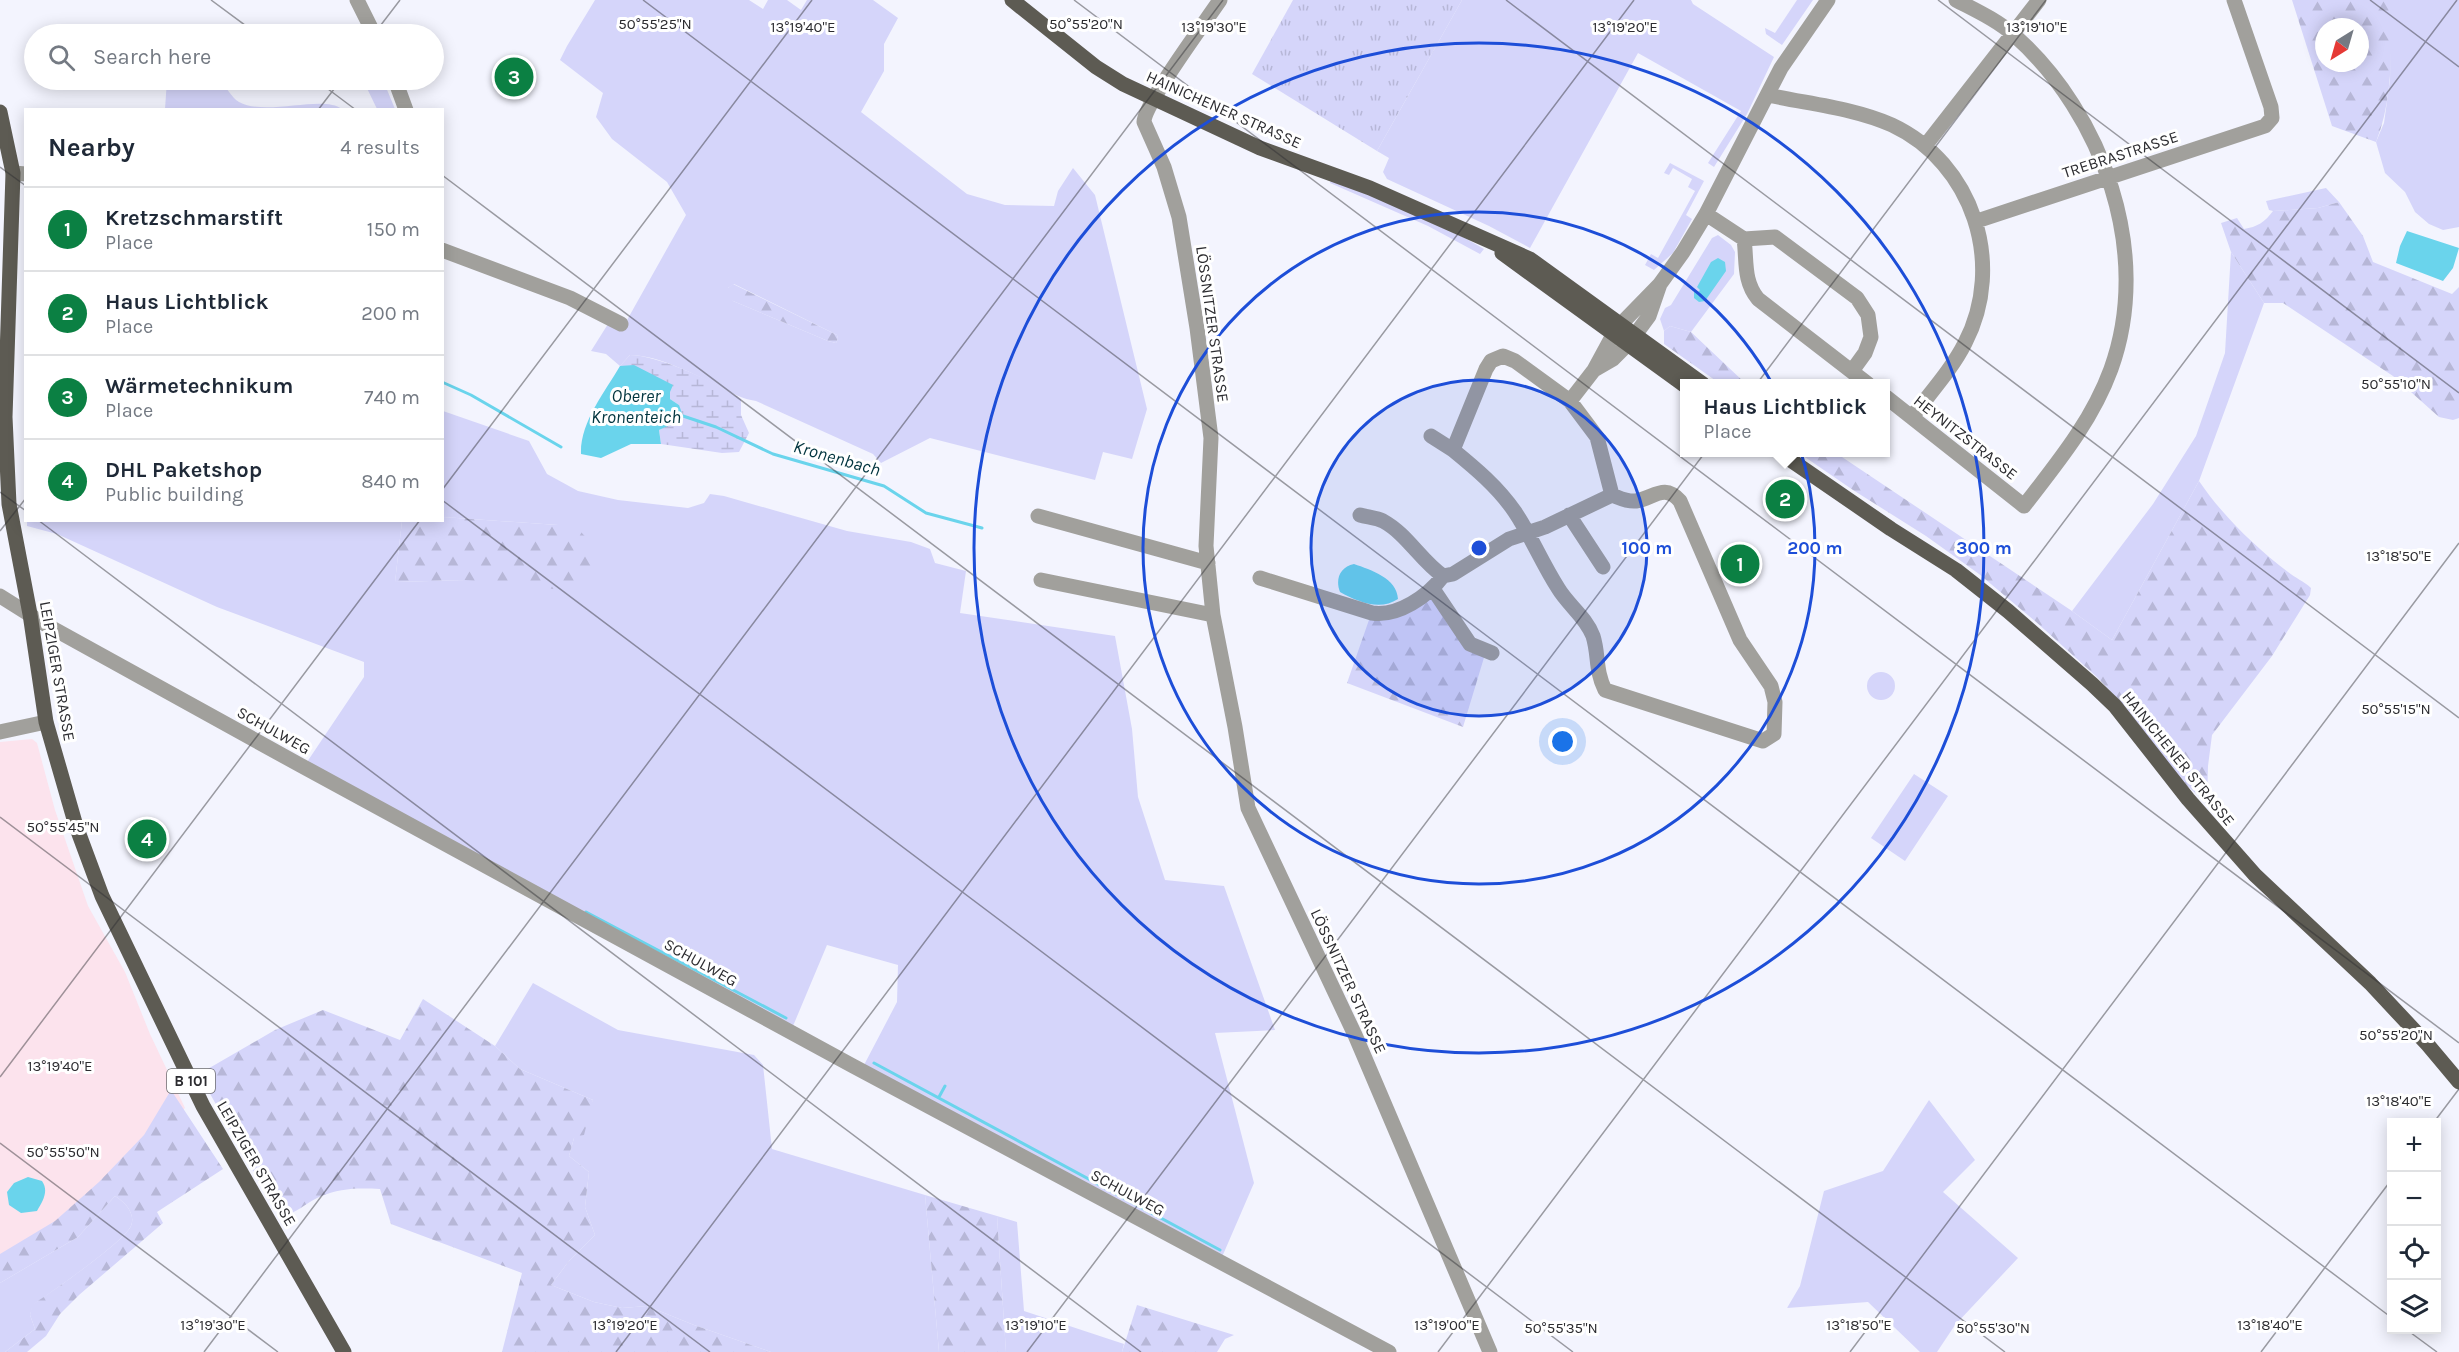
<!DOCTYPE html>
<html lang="en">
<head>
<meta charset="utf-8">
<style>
  :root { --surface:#fff; --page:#f2f2f3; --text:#1f2937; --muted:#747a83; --line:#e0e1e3; --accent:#0b8043 }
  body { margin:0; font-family:Karla,sans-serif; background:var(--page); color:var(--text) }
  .controls { position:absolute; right:18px; bottom:18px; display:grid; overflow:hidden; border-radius:0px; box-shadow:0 3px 15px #0003 }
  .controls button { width:54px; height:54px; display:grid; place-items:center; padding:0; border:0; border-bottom:2px solid var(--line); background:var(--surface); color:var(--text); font:30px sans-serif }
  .compass { position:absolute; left:2315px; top:18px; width:54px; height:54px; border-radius:50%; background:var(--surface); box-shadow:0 3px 15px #0003; rotate:217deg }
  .you { position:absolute; left:1563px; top:742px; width:21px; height:21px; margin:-15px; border:4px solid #fff; border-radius:50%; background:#1a73e8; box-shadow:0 0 0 9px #1a73e833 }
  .badge { display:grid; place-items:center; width:39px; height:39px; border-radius:50%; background:var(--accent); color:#fff; font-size:20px; font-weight:700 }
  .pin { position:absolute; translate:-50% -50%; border:3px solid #fff; box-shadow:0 2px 6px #0006 }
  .popup { position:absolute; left:1680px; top:379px; width:210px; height:78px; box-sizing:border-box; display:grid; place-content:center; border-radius:0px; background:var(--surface); filter:drop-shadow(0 2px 4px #0005); font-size:20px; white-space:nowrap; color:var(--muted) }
  .popup b { font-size:22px; color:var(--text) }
  .popup::after { content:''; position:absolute; left:50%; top:100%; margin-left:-12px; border:12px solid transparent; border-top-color:var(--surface) }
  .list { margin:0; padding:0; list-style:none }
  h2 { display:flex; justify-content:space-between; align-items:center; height:78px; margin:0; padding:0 24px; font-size:26px }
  h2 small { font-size:20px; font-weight:400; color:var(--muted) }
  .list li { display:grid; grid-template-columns:39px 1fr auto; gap:18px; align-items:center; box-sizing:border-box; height:84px; padding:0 24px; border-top:2px solid var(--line) }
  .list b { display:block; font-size:22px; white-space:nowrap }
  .list p { margin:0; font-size:20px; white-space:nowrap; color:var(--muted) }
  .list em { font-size:20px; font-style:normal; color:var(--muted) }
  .icon { flex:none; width:33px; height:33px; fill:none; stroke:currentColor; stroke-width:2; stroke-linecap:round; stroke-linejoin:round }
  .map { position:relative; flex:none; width:2459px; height:1352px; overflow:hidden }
  .search { position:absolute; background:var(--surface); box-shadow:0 3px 15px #0003; left:24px; top:24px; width:420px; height:66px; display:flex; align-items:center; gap:15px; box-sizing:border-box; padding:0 21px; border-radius:33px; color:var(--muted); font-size:22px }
  .panel { position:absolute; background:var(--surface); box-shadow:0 3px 15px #0003; left:24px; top:108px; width:420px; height:414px; border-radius:0px }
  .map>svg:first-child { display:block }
  .industrial { fill:#fce3ed }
  .green { fill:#d5d5fa; fill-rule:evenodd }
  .forest { fill:url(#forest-firs); fill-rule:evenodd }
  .wetland { fill:url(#wetland-marsh) }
  .park { fill:url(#park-tufts) }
  .water { fill:#6ad4ec }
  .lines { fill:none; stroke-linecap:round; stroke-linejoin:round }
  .stream { stroke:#6ad4ec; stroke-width:3 }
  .minor { stroke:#a1a09c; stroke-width:15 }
  .major { stroke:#5d5b53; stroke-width:15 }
  .ticks { fill:none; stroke:#2c2c30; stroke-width:1.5; stroke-opacity:0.45 }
  .ring { fill:none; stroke:#1d4ed8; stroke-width:3 }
  .labels { text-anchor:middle; stroke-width:6; stroke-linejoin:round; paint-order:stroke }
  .shield { fill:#fff; stroke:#6b6b6e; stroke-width:1.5 }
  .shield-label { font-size:15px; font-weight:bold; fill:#2c2c30 }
  .street-label { font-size:16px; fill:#2c2c30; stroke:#fff }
  .water-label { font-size:18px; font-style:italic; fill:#00343e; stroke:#fff }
  .ticks-label { font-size:15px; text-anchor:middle; fill:#2c2c30; stroke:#fff; stroke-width:6; stroke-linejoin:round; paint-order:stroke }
  .centre { fill:#1d4ed8; stroke:#fff; stroke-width:3 }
  .ring-label { font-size:18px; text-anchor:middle; font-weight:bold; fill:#1d4ed8; stroke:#fff; stroke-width:6; stroke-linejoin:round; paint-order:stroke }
</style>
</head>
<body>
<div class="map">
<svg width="2459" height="1352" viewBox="0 0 2459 1352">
  <defs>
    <pattern id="forest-firs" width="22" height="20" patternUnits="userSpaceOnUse" patternTransform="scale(1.5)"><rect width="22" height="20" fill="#d5d5fa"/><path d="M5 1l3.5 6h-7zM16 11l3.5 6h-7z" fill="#b7b7d7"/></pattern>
    <pattern id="wetland-marsh" width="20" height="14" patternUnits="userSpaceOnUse" patternTransform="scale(1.5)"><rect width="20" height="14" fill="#d5d5fa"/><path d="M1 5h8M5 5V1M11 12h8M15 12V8" fill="none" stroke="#b7b7d7"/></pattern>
    <pattern id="park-tufts" width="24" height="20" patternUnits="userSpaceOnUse" patternTransform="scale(1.5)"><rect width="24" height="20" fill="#d5d5fa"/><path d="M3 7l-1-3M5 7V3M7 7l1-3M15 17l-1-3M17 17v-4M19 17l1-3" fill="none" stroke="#b7b7d7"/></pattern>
  </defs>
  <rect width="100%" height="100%" fill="#f3f4fe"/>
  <!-- industrial -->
  <path class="industrial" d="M32 739 37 743 55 810 88 906 125 972 150 1034 185 1108 0 1280V742Z"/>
  <!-- green -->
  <path class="green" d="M595 0H749L763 9 768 0H787L801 10 807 0H873L898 18 884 44V71L861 112 967 194 1005 205 1054 206 1058 191 1073 168 1095 195 1147 409 1132 459 1103 452 1095 480 930 438 881 463 873 454 756 401C742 399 734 394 722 388 696 375 658 355 630 355L620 366 606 354 591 351 608 324 622 329 686 215 667 182 612 139 596 117 603 93 560 60 567 46ZM734 284 837 335 838 339 836 343 828 341 733 301 728 288Z
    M1462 0H1691L1693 4 1774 57 1747 114 1714 167 1708 163 1741 111 1638 53 1530 248 1489 226 1387 179 1383 172 1389 158 1377 151Z
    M1797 0H1813L1782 45 1766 34 1765 28 1775 33Z
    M2391 0H2459V227L2443 230 2429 224 2415 212 2405 192 2385 173 2376 142 2384 123 2390 80Z
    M167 80H221C225 86 232 98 239 102 267 117 322 94 342 109H165Z
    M363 80H383L395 109H377Z
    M1670 163 1704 181 1686 215 1692 219 1673 253 1654 270 1645 265 1651 254 1658 258 1695 191 1688 187 1692 179 1673 168 1669 175 1664 173Z
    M1332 178 1465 238 1484 249 1480 254 1428 226 1330 183Z
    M2326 188 2339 202 2318 208 2273 211 2269 210 2266 201Z
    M1718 235 1731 245 1735 252 1734 274 1691 332 1670 326 1664 331 1660 319 1665 308 1671 305 1712 238Z
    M2231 252 2264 303 2199 481 2112 640 2072 611 2153 504 2196 436 2225 353Z
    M443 411 529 441 547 474 578 491 618 500 688 508 704 503 710 494 724 496 847 531 911 542 930 549 935 563 966 571 960 613 1115 636 1132 729 1138 797 1165 880 1224 886 1275 1030 1215 1033 1254 1183 1222 1257 864 1065 897 1002 898 965 827 945 793 1026 305 765 364 677V662L217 607 57 534 27 526V520L402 521 395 582 465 580 558 525 443 517Z
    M1867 686a14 14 0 1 1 28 0a14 14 0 1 1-28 0Z
    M1914 774 1948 796 1905 861 1871 838Z
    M533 983 618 1030 754 1055 763 1065 772 1149 925 1195 939 1352H771L694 1325 647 1306 622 1308 594 1302 551 1285 569 1261 595 1235 585 1207 589 1172 569 1156 574 1138 593 1100 520 1069 495 1046Z
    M1929 1100 1975 1160 1943 1192 2018 1258 1955 1325 1937 1352H1920L1868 1302 1787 1308 1800 1286 1824 1191 1883 1171Z
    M115 1196C125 1202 136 1214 131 1226 123 1243 51 1292 33 1305L30 1315 35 1329 5 1352H0V1283L78 1237Z
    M997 1216 1017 1222 1024 1311 1124 1344 1122 1352H1006Z"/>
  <!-- forest -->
  <path class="forest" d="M2292 0H2391C2391 48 2394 97 2376 142L2332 126ZM2324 27H2360V63H2324Z
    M2339 202 2363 236 2373 262 2452 294 2459 287V418L2453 420 2439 417 2393 376 2283 303H2264L2231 252 2221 223 2237 218 2244 229C2257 227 2265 222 2273 211L2318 208Z
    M733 284 837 335 838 339 836 343 828 341 733 301 727 296 728 288Z
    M1670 326 1691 332 1745 383H1719L1664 344V331Z
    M1799 453H1836L2072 611 2112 640 2199 481C2222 515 2255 547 2288 572 2295 578 2304 581 2311 588L2310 595 2272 656 2212 735 2208 766 2207 804 2179 778 2128 710 2097 677 2035 621 1979 574 1926 536 1853 490Z
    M443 517 558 525 581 532 593 545V564L574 585 554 589 465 580 395 582 402 521 442 520Z
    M1433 589 1486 651 1463 727 1347 683 1370 617Z
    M423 999 495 1046 520 1069 593 1100 584 1135 574 1138 569 1156 589 1172 585 1207 595 1235 569 1261 551 1285 594 1302 622 1308 647 1306 694 1325 771 1352H502L522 1273 391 1224 380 1189C356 1188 341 1188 319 1197 304 1204 298 1213 281 1216L275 1210 199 1074 275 1030 323 1010 400 1040Z
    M171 1090 223 1169 157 1212 163 1223 79 1295 60 1314 46 1336 27 1352H5L35 1329 30 1315 32 1305C50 1293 124 1242 131 1226 136 1214 125 1202 115 1196L78 1237 0 1283V1254L55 1221 99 1182 144 1135Z
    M925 1195 997 1216 1006 1352H939Z
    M1137 1305 1234 1335 1225 1339 1217 1352H1122Z"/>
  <!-- wetland -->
  <path class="wetland" d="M630 355C658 355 718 383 741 399V415L749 433 739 452 722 453 661 444 659 430 667 426 679 405 670 399V391L620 366Z"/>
  <!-- park -->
  <path class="park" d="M1293 0H1462L1377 151 1252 74Z"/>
  <!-- water -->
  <path class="water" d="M2407 231 2459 248 2453 268 2443 281 2396 263 2400 246Z
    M1718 258 1725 262 1726 271 1705 301 1699 302 1694 298V291L1697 293 1700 290 1697 287 1711 262Z
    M634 365 673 385 670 392V399L679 405 683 416 677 422 659 430 661 444H631L601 458 581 454C580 422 605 392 620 366Z
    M1354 564C1371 570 1397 578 1398 599 1380 611 1358 602 1340 592 1335 579 1340 567 1354 564Z
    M28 1177 42 1181C49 1191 43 1201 37 1211L21 1213 9 1205 7 1192 14 1183Z"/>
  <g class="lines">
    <!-- stream -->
    <path class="stream" d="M442 382 471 395 561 447
      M683 416 716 427 773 454 884 486 926 513 982 528
      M586 912 786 1018
      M874 1063 1220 1250
      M939 1097 945 1086"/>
    <!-- minor -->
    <path class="minor" d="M357 0 374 34
      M1220 0C1206 21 1144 104 1144 122L1164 167 1179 217 1197 328 1211 438 1206 546 1213 615 1235 727 1248 808 1355 1035 1490 1352
      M395 80 406 110
      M1768 95C1809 104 1854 108 1892 125 1973 163 2006 264 1965 343 1952 369 1930 393 1912 417
      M1925 146 2039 0
      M13 173 26 174
      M1706 214 1744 239C1747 260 1743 281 1758 299L1868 384
      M1977 221 2265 126 2272 118 2271 107 2234 0
      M1744 239 1775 237 1857 298 1868 315 1871 337 1865 353 1852 371
      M442 250 570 298 621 324
      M1621 324 1660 284 1683 252 1706 214 1781 68 1828 0
      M1635 335 1649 316 1660 284
      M1594 370 1613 359 1627 345
      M1886 397 2024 506C2058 462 2092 421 2111 369 2153 253 2103 114 2014 35 1997 20 1975 10 1956 0
      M1570 401 1597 437 1612 495
      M1431 436 1453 450
      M1360 515C1367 517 1377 518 1383 521 1407 534 1421 561 1443 576
      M1569 515 1603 567
      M1038 516 1208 563
      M1260 578 1372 613C1398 617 1428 596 1443 576L1453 574 1509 539 1545 527 1612 495C1620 498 1627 502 1636 501 1654 498 1664 483 1680 501L1740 640 1771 686 1775 702 1774 734 1763 741 1605 690C1595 670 1599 655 1593 636 1586 617 1568 605 1558 588 1542 563 1531 536 1515 512 1498 487 1475 468 1453 450L1486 369 1491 361 1503 356 1515 361 1570 401 1594 370 1613 335
      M1041 580 1213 615
      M1433 589 1470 644 1492 653
      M0 596 43 623 300 765 853 1066 1389 1352
      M0 732 46 722"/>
    <!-- major -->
    <path class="major" d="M1012 0 1096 67 1123 84 1260 148 1370 188 1530 259 1703 384
      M0 112 13 173 5 417 9 504 30 614 46 722 76 826 102 896 203 1106 344 1352
      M1502 253 1684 385
      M1779 452 1891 529 1956 570 2008 611 2092 684 2115 706 2188 799 2255 875 2370 983 2428 1045 2459 1082"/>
  </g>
  <!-- ticks -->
  <path class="ticks" d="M211 0 257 34M643 0 2392 1318M1074 0 2459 1043M1506 0 2459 718M1938 0 2459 393M2370 0 2459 67M374 34 400 0M316 80 356 110M318 110 341 80M0 167 26 186M442 175 2005 1352M442 490 812 0M0 492 26 511M442 500 1573 1352M38 520 1141 1352M0 531 26 498M0 817 710 1352M0 1077 420 520M2434 1122 2459 1089M0 1143 278 1352M2407 1330 2437 1352M204 1352 1223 0M616 1352 1634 0M1027 1352 2046 0M1438 1352 2457 0M1850 1352 2459 543M2261 1352 2392 1179"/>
  <!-- distance rings -->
  <circle cx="1479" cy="548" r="168" fill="#1d4ed8" fill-opacity=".12"/>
  <g class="ring">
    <circle cx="1479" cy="548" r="168"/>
    <circle cx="1479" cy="548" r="336"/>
    <circle cx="1479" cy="548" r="505"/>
  </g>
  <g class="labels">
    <!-- shield labels -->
    <rect class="shield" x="167" y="1069" width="48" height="24" rx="4.5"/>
    <g class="shield-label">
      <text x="191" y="1086">B 101</text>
    </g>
    <!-- street labels -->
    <g class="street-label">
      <text transform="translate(1224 109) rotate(24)" y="6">HAINICHENER STRASSE</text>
      <text transform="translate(2120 154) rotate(-18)" y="6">TREBRASTRASSE</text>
      <text transform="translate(1213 324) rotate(82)" y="6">LÖSSNITZER STRASSE</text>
      <text transform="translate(1966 437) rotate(38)" y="6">HEYNITZSTRASSE</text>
      <text transform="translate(58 671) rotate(80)" y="6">LEIPZIGER STRASSE</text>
      <text transform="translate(274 730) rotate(29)" y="6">SCHULWEG</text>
      <text transform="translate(2179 758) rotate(51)" y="6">HAINICHENER STRASSE</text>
      <text transform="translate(701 962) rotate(29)" y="6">SCHULWEG</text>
      <text transform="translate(1349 981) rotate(65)" y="6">LÖSSNITZER STRASSE</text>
      <text transform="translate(257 1163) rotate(60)" y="6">LEIPZIGER STRASSE</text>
      <text transform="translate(1128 1192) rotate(28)" y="6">SCHULWEG</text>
    </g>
    <!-- water labels -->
    <g class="water-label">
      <text x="636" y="402">Oberer<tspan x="636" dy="21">Kronenteich</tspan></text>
      <text transform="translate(837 458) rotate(16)" y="6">Kronenbach</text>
    </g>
  </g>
  <g class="ticks-label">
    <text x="655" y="29">50°55'25"N</text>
    <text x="1086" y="29">50°55'20"N</text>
    <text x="803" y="32">13°19'40"E</text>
    <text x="1214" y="32">13°19'30"E</text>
    <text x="1625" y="32">13°19'20"E</text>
    <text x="2037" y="32">13°19'10"E</text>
    <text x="2396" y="389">50°55'10"N</text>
    <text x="2399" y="561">13°18'50"E</text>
    <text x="2396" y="714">50°55'15"N</text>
    <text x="63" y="832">50°55'45"N</text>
    <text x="2396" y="1040">50°55'20"N</text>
    <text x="60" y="1071">13°19'40"E</text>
    <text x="2399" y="1106">13°18'40"E</text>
    <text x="63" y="1157">50°55'50"N</text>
    <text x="213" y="1330">13°19'30"E</text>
    <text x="625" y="1330">13°19'20"E</text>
    <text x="1036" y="1330">13°19'10"E</text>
    <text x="1447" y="1330">13°19'00"E</text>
    <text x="1859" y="1330">13°18'50"E</text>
    <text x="2270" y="1330">13°18'40"E</text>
    <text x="1561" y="1333">50°55'35"N</text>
    <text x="1993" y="1333">50°55'30"N</text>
  </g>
  <circle cx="1479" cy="548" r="9" class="centre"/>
  <g class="ring-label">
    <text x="1647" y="554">100 m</text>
    <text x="1815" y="554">200 m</text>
    <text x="1984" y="554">300 m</text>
  </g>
</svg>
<div class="controls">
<button>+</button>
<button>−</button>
<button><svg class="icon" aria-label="locate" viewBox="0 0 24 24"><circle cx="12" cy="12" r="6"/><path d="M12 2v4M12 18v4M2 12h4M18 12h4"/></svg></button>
<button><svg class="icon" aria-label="layers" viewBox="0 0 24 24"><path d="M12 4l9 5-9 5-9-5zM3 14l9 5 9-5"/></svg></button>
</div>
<svg class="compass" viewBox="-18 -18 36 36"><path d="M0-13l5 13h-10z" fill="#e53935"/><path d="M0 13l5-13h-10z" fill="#747a83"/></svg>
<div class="you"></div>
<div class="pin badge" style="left:1740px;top:564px">1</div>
<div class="pin badge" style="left:1785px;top:499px">2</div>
<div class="popup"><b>Haus Lichtblick</b>Place</div>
<div class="pin badge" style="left:514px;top:77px">3</div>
<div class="pin badge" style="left:147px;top:839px">4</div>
<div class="search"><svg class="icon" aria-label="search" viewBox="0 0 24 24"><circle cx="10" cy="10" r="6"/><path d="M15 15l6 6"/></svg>Search here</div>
<section class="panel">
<h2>Nearby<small>4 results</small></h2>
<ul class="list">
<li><span class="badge">1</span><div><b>Kretzschmarstift</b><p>Place</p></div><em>150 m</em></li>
<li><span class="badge">2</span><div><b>Haus Lichtblick</b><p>Place</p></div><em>200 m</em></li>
<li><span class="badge">3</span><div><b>Wärmetechnikum</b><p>Place</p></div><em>740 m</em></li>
<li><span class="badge">4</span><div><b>DHL Paketshop</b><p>Public building</p></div><em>840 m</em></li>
</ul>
</section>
</div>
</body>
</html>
